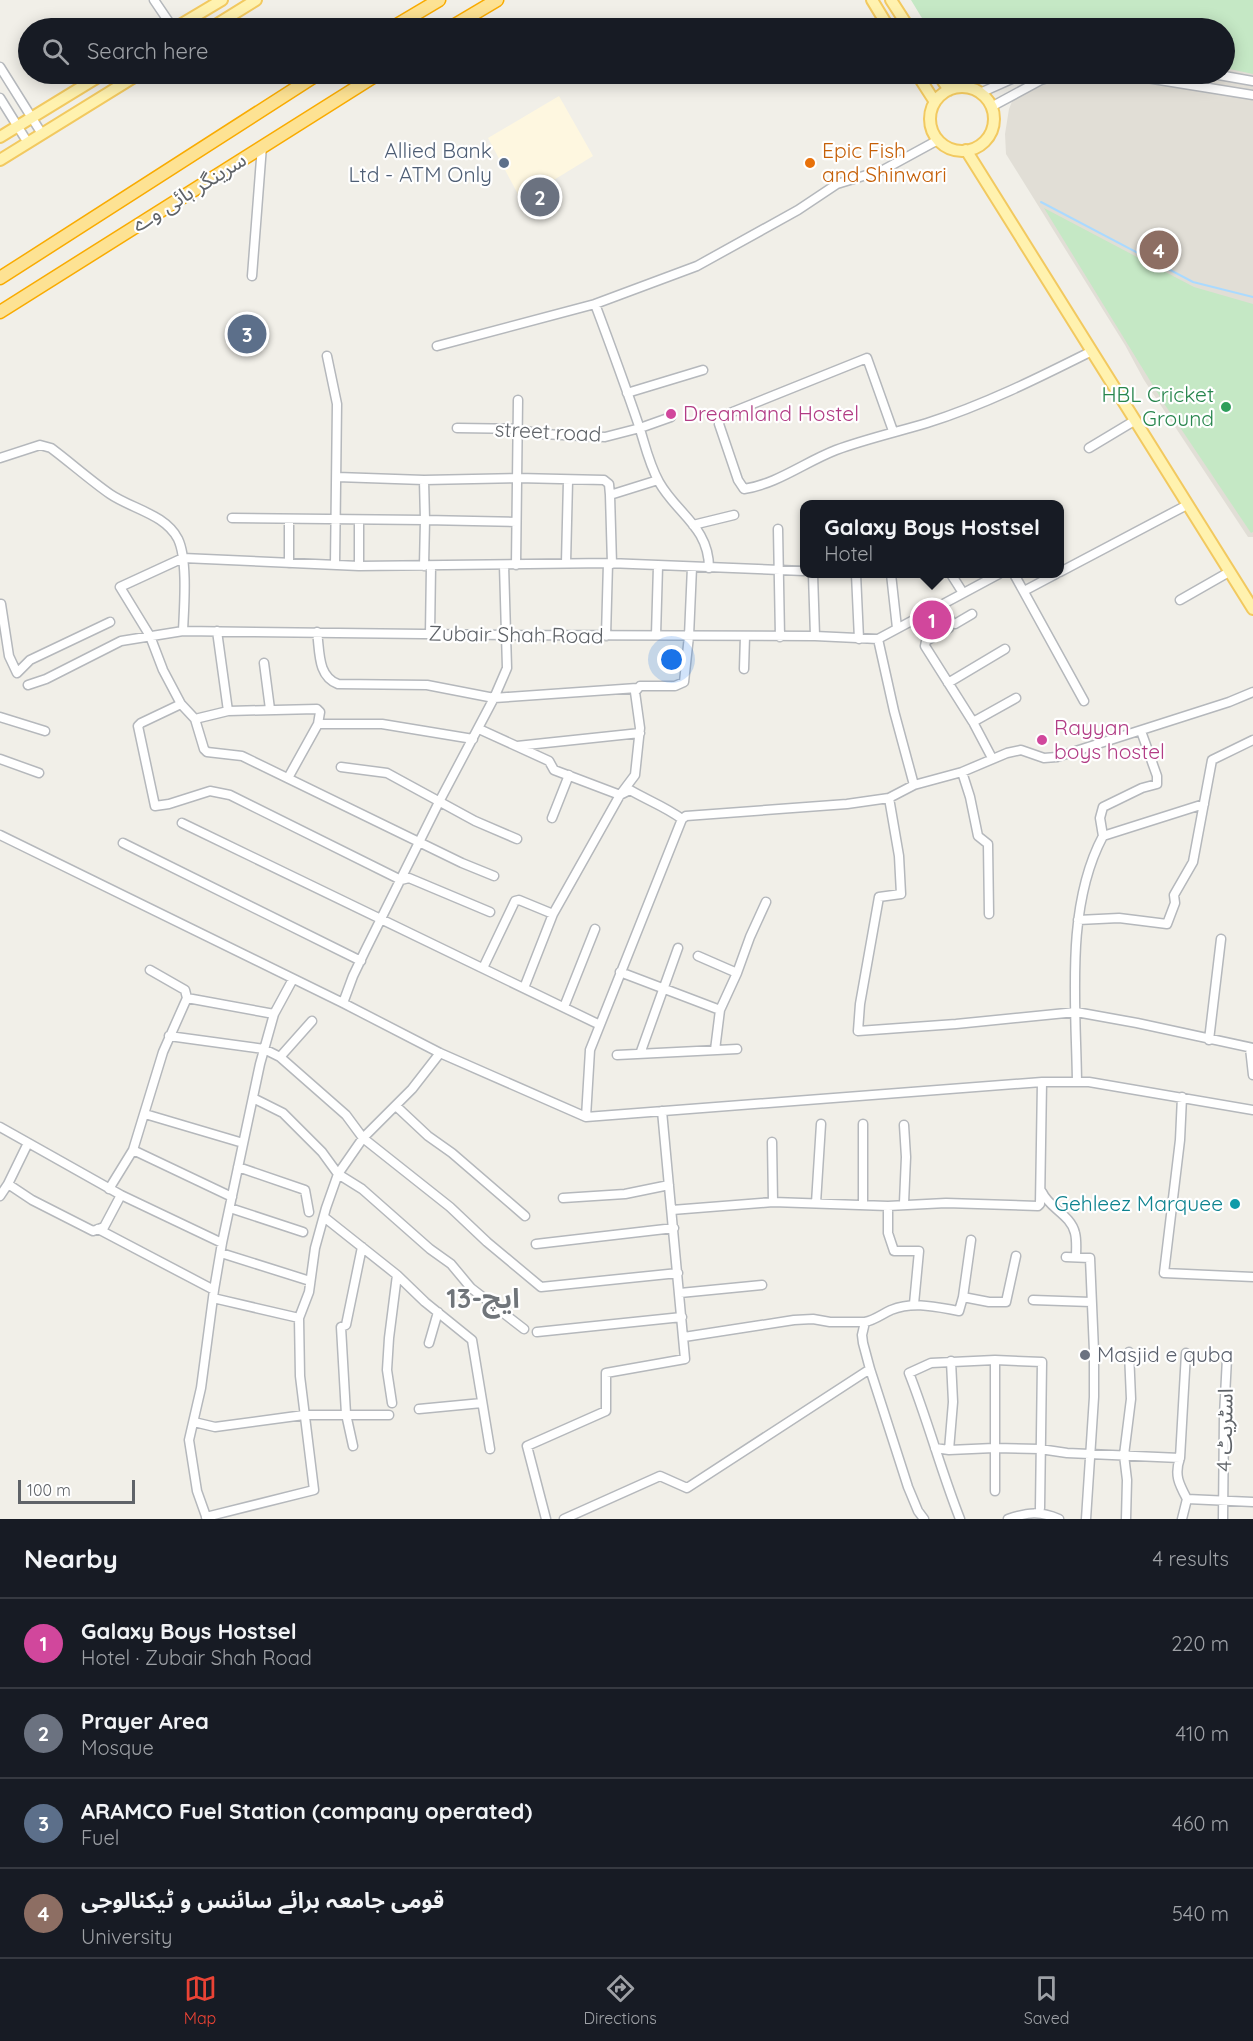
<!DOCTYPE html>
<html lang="en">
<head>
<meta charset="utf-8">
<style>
  :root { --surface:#171b24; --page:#20242c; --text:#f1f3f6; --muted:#9ea1a6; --line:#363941; --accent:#ea4335 }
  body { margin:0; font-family:Quicksand,"Noto Sans Arabic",sans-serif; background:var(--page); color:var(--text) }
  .scale { position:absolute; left:18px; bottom:15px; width:117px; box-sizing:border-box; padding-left:6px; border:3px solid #5f6368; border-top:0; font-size:16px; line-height:21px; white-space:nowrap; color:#5f6368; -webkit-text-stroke:4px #fff; paint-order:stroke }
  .you { position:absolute; left:672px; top:660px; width:21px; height:21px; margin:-15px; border:4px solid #fff; border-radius:50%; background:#1a73e8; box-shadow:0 0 0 9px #1a73e833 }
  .badge { display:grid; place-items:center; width:39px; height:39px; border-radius:50%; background:var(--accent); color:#fff; font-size:20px; font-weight:700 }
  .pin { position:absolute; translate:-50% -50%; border:3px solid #fff; box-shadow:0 2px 6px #0006 }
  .popup { position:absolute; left:800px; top:500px; width:264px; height:78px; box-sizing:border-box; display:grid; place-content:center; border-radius:12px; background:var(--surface); filter:drop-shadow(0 2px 4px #0005); font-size:20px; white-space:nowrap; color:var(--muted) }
  .popup b { font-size:22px; color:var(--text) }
  .popup::after { content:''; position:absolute; left:50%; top:100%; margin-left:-12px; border:12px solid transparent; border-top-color:var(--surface) }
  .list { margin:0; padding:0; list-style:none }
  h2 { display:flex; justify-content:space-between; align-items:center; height:78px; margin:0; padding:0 24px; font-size:26px }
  h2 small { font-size:20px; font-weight:400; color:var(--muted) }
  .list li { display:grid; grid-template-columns:39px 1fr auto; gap:18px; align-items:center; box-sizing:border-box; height:90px; padding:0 24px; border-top:2px solid var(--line) }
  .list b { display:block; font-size:22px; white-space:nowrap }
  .list p { margin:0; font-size:20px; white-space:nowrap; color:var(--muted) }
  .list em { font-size:20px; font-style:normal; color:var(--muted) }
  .icon { flex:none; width:33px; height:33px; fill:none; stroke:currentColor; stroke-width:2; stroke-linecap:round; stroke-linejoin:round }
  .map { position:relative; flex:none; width:1253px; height:1519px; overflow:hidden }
  .search { position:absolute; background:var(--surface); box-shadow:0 3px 15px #0003; left:18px; right:18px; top:18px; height:66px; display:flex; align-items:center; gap:15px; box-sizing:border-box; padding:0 21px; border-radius:33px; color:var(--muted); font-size:22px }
  .sheet { height:438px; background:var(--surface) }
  nav { display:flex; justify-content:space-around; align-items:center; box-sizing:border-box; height:84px; border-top:2px solid var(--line); background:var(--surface); font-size:16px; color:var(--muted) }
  nav a { display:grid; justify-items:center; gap:3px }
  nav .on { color:var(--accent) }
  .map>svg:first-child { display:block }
  .commercial { fill:#fef7e0 }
  .education { fill:#e1ded6 }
  .green { fill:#c5e8c5 }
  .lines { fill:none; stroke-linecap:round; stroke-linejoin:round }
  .stream { stroke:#aadaff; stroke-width:2 }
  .minor-casing { stroke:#b5b8bc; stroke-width:11 }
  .major-casing { stroke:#f2c960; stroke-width:14 }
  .highway-casing { stroke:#f9ab00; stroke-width:15 }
  .minor { stroke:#fff; stroke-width:8 }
  .major { stroke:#fff2af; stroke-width:10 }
  .highway { stroke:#fde293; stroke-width:12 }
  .service-dot { fill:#5c6f8a; stroke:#fff; stroke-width:2 }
  .food-dot { fill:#e8710a; stroke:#fff; stroke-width:2 }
  .leisure-dot { fill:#2e9e5b; stroke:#fff; stroke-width:2 }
  .hotel-dot { fill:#d1479c; stroke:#fff; stroke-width:2 }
  .culture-dot { fill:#0f9aa8; stroke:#fff; stroke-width:2 }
  .worship-dot { fill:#6b7280; stroke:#fff; stroke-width:2 }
  .labels { text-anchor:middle; stroke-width:4.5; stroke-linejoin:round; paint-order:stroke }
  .service-label { font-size:21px; fill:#4e5e75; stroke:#fff; text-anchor:end }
  .food-label { font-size:21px; fill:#c56008; stroke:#fff; text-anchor:start }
  .street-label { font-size:21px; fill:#5f6368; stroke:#fff }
  .leisure-label { font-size:21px; fill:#27864d; stroke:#fff; text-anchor:end }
  .hotel-label { font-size:21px; fill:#b23c85; stroke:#fff; text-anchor:start }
  .culture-label { font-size:21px; fill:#0d838f; stroke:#fff; text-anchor:end }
  .worship-label { font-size:21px; fill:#5b616d; stroke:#fff; text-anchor:start }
  .district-label { font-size:27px; font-weight:bold; fill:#70757a; stroke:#fff }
</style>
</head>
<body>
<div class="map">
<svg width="1253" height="1519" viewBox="0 0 1253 1519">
  <rect width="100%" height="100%" fill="#f1efe8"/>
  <!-- commercial -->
  <path class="commercial" d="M559 96 593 156 521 200 488 138Z"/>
  <!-- education -->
  <path class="education" d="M1253 0V537H1248L1144 380 1125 345 1006 154 1005 134 1009 109 1013 99 1044 82 1039 74H1224V28H933Z"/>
  <!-- green -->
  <path class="green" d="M911 0H1253V74L1225 68 1224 28H928Z
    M1044 208 1194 287 1253 304V532L1251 533 1165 405Z"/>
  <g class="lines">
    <!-- stream -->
    <path class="stream" d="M1041 202 1193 282 1253 297"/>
    <defs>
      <path id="minor" d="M154 0 173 28
        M0 67 42 134
        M1122 74 1253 95
        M1213 74 1253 81
        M980 93 1023 74
        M0 98 28 143
        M991 107 1041 80 1060 74
        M252 276 262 146
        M595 304C610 344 625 385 639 426 645 445 649 464 659 482 677 514 709 527 709 568
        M437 346 595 304 697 266 798 210 837 184 883 170 938 140
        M327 356 337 404 335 565
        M627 393 703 370
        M457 428 518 429 541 434 605 437 640 428 671 417
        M893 431 867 358 725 415 720 418 719 424 738 480 744 489C777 484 805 462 836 450 866 439 897 432 927 423 984 405 1038 378 1090 352
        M1089 448 1134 421
        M0 458 40 445 51 448C71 463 90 480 110 494 132 509 165 514 178 539 188 560 184 608 183 631
        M337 477 424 480 517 478 604 480 609 484 610 495 658 480
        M610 495 612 564
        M232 518 425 520 424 480
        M359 520V566
        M693 525 734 515
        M778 529 780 637
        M289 563V519
        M566 563 568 481
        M516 565 518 400
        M424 566 425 520 516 522
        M1060 572 1187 505
        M813 574 815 636
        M856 574 859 639
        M891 574 897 628
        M951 574 963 593
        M1014 574 1084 701
        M1024 591 1056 574
        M1180 600 1229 572
        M1 604 9 656 17 673 30 660 110 622
        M943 604 951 622
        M951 622 949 628 926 641 925 646 973 722 992 758
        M951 622 955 624 972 614
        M217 631 228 711
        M317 632C320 651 317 676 338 684L427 685 494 698 637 688
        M430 634 431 566
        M656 635 658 566
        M606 636 608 563
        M878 639 894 711 914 785
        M264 663 270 709
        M744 669 745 636
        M948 683 1005 649
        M28 685 46 679 121 641 183 631 507 635 815 636 878 639 999 574
        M181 704 141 723 138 726 155 806 169 804 210 791 230 795 401 880 409 878 490 912
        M0 717 45 731
        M195 719 228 711 317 709 320 712 318 724H382L473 739
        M973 722 1016 698
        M479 729 549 761 554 770 620 795 630 790C647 800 666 807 682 819
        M517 746 640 733
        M0 759 39 773
        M341 767 387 773 475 821 517 839
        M962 772 970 797 978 836 988 844 989 914
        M288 778 318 724
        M889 798 899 856 901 894 879 897 860 1004 858 1031 956 1024 1076 1012 1137 1023 1253 1048
        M552 818 569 775
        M182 823 600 1025
        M0 835 343 1003 440 1053 586 1117 1042 1082H1089L1253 1110
        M1103 836 1100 818 1103 807 1142 788 1157 784V776L1141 731
        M123 843 361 961
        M494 876 462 863 242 756 207 752 204 749 195 719 181 704 163 670 150 636 120 587 183 558 359 566 608 563 804 571
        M1078 920 1119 918 1167 924 1175 903 1174 895 1193 862 1212 760 1253 740
        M698 956 737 973
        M483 968 515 901 519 900 553 914
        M620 972 720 1010
        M524 988 553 914 620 795 635 775 640 728 635 692 640 686H675L684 682 689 636 692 567
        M187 998 274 1014
        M343 1003 353 976 365 951 439 802 494 698 507 668 504 565
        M564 1007 595 929
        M169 1036 264 1049 280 1057 346 1115 363 1138 450 1207 487 1242 541 1287 678 1273
        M1209 1040 1221 939
        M1250 1048 1253 1075
        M715 1050 720 1010 737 973 750 937 766 902
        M640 1054 678 948
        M617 1055 737 1049
        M280 1057 312 1021
        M1077 1082C1076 1003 1065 907 1103 836L1204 804
        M1182 1097 1180 1140 1164 1273 1253 1277
        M253 1098 283 1113 322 1152 338 1174 362 1189 430 1249 451 1264 471 1288 524 1329
        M396 1106 428 1136 452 1153 525 1216
        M145 1114 243 1143
        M586 1117 590 1050 682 819 686 816 847 804 889 798 914 785 962 772 1007 753 1021 750 1044 758 1057 757 1229 702 1253 692
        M863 1124V1204
        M904 1125 906 1157 904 1203
        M0 1127 121 1195 222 1243
        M772 1142 773 1202
        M28 1143 8 1184 32 1200 93 1231 104 1227 121 1195
        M133 1150 232 1197
        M238 1167 305 1190 309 1212
        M109 1189 133 1150 163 1052 187 998 185 990 150 970
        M1042 1192C1049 1208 1071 1215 1075 1233 1077 1241 1076 1250 1076 1257
        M0 1196 8 1184
        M563 1198 625 1194 669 1185
        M816 1203 821 1124
        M888 1206V1233L894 1251H919L914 1304
        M230 1208 303 1232
        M672 1210 773 1202 888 1206 946 1203 1038 1206 1040 1204 1042 1082
        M324 1217 397 1275 425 1302 472 1340 490 1449
        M98 1229 214 1290
        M536 1244 674 1228
        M221 1253 310 1281
        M1066 1257 1090 1258 1094 1351V1397L1086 1519
        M680 1293 762 1285
        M963 1297 971 1240
        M213 1298 299 1318
        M1033 1300 1091 1302
        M865 1322C875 1320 882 1314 891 1310 914 1301 936 1307 959 1311L963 1297 989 1302H1006L1016 1256
        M537 1332 682 1317
        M684 1337 794 1320 813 1319 830 1322H865L862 1335 863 1343 870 1369 908 1487 918 1511 924 1519
        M429 1343 438 1312
        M995 1360V1491
        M392 1403 387 1370 389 1338 397 1275
        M419 1409 482 1403
        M194 1422 215 1427 304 1415H389
        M353 1446 346 1414 341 1327 346 1325 362 1247
        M935 1448 949 1450 994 1448 1040 1449 1067 1453 1180 1458
        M949 1450 953 1402 951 1361
        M1187 1499 1253 1502
        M206 1517 314 1490 300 1376 299 1318 309 1292 315 1248 326 1208 338 1174 363 1138 412 1089 440 1053
        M207 1519 197 1491 189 1440 201 1388 214 1290 222 1243 260 1064 274 1014 293 979
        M546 1519 527 1446 606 1411V1373L685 1359 662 1111
        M564 1519 660 1476 687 1488 870 1369
        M960 1519C941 1471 928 1421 909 1373L931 1363 995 1360 1042 1362 1040 1508
        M1008 1519C1028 1512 1040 1511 1059 1519
        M1126 1519 1127 1480 1124 1455 1131 1399 1129 1352
        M1182 1519 1187 1499C1179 1484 1174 1475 1180 1458L1186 1353
        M1223 1519 1224 1416 1227 1358"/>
      <path id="major" d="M872 0 889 28
        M891 0 909 28
        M175 28 222 0
        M211 28 256 0
        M917 74 935 102
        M938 74 949 90
        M930 119a32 32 0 1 1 64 0a32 32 0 1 1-64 0Z
        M0 137 103 74
        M966 150 1253 609
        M0 160 139 74"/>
      <path id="highway" d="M392 28 439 0
        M450 28 497 0
        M0 278 318 74
        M0 312 378 74"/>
    </defs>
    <!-- minor casing -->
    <use href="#minor" class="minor-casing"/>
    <!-- major casing -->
    <use href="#major" class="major-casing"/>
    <!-- highway casing -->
    <use href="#highway" class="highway-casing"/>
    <!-- minor -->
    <use href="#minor" class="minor"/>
    <!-- major -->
    <use href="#major" class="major"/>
    <!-- highway -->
    <use href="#highway" class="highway"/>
  </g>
  <!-- markers -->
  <circle class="service-dot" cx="504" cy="163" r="6"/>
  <circle class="food-dot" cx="810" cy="163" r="6"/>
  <circle class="leisure-dot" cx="1226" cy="407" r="6"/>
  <g class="hotel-dot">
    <circle cx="671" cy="414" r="6"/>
    <circle cx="1042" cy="740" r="6"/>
  </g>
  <circle class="culture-dot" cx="1235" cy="1204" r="6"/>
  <circle class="worship-dot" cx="1085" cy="1355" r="6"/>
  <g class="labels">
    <!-- service labels -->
    <g class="service-label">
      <text x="492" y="158">Allied Bank<tspan x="492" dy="24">Ltd - ATM Only</tspan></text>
    </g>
    <!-- food labels -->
    <g class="food-label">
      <text x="822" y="158">Epic Fish<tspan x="822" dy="24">and Shinwari</tspan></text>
    </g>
    <!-- street labels -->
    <g class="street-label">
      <text transform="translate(189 192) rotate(-32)" y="7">سرینگر ہائی وے</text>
      <text transform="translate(548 432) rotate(3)" y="7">street road</text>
      <text transform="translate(516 635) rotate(1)" y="7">Zubair Shah Road</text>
      <text transform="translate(1225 1430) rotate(-89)" y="7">اسٹریٹ 4</text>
    </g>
    <!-- leisure labels -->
    <g class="leisure-label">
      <text x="1214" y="402">HBL Cricket<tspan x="1214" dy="24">Ground</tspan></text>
    </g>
    <!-- hotel labels -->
    <g class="hotel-label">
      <text x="683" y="421">Dreamland Hostel</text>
      <text x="1054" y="735">Rayyan<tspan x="1054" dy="24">boys hostel</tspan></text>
    </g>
    <!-- culture labels -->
    <g class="culture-label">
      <text x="1223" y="1211">Gehleez Marquee</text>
    </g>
    <!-- worship labels -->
    <g class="worship-label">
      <text x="1097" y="1362">Masjid e quba</text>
    </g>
    <!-- district labels -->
    <g class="district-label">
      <text x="483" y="1308">ایچ-13</text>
    </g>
  </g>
</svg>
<div class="scale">100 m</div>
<div class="you"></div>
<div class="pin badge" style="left:932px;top:620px;background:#d1479c">1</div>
<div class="popup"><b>Galaxy Boys Hostsel</b>Hotel</div>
<div class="pin badge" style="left:540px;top:197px;background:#6b7280">2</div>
<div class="pin badge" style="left:247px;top:334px;background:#5c6f8a">3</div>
<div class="pin badge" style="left:1159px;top:250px;background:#8d6e63">4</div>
<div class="search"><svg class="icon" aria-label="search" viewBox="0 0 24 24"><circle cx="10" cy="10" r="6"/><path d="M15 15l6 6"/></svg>Search here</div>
</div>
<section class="sheet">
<h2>Nearby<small>4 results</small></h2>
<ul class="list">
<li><span class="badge" style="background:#d1479c">1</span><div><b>Galaxy Boys Hostsel</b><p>Hotel · Zubair Shah Road</p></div><em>220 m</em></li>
<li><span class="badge" style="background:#6b7280">2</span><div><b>Prayer Area</b><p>Mosque</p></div><em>410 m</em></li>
<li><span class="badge" style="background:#5c6f8a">3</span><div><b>ARAMCO Fuel Station (company operated)</b><p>Fuel</p></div><em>460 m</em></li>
<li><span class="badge" style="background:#8d6e63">4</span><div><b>قومی جامعہ برائے سائنس و ٹیکنالوجی</b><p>University</p></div><em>540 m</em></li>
</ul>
</section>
<nav>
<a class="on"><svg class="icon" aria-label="map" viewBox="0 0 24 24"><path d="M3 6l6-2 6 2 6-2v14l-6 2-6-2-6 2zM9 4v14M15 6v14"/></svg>Map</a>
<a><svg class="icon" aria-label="directions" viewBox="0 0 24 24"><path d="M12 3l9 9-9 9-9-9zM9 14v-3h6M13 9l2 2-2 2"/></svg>Directions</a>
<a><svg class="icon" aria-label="saved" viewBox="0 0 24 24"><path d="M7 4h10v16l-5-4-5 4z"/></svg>Saved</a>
</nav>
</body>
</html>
